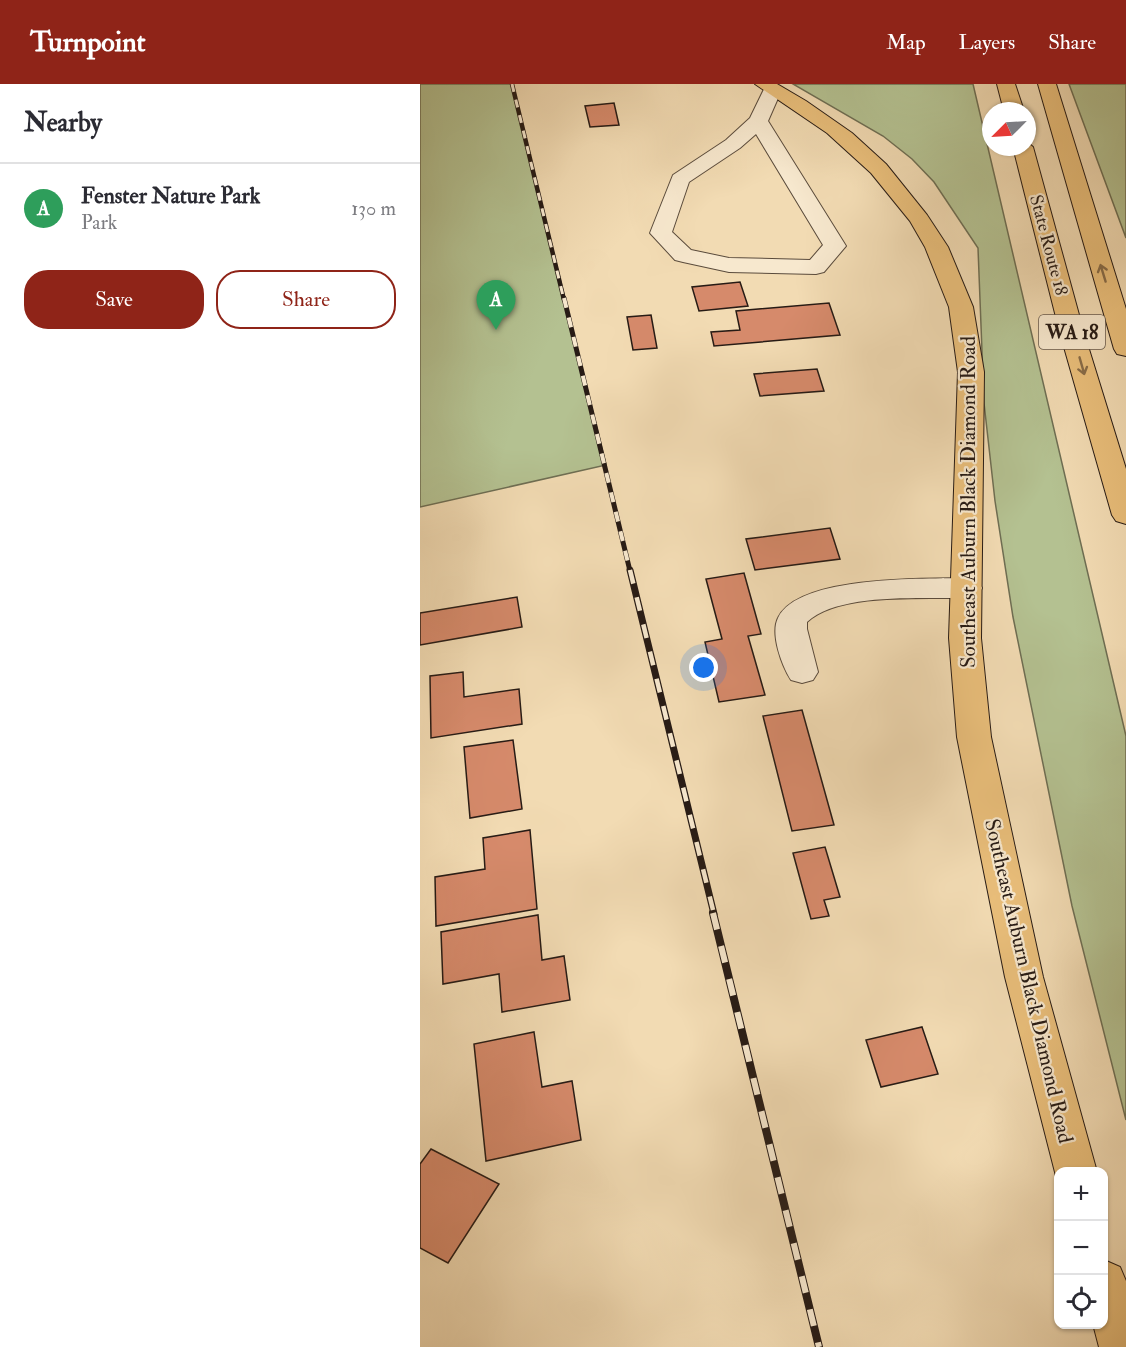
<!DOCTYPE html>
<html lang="en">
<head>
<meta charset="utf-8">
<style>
  :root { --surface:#fff; --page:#f7f7f7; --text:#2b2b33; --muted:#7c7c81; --line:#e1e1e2; --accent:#8f2418 }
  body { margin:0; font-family:"IM FELL Double Pica",serif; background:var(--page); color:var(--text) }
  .controls { position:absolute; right:18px; bottom:18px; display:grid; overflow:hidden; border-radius:12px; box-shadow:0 2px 4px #0004 }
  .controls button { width:54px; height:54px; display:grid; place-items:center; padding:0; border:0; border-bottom:2px solid var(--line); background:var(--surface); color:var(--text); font:30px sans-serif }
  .compass { position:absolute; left:562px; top:18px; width:54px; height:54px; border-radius:50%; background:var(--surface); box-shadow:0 2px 4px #0004; rotate:246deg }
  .you { position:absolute; left:284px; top:584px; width:21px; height:21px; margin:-15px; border:4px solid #fff; border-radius:50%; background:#1a73e8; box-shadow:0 0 0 9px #1a73e833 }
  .badge { display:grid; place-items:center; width:39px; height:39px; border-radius:50%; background:var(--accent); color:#fff; font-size:20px; font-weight:700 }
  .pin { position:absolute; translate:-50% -50px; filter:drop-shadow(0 2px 3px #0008) }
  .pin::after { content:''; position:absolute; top:32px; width:21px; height:18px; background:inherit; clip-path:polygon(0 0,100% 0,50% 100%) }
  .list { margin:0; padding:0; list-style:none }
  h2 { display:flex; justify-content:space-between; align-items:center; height:78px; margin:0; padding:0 24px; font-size:26px }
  h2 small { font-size:20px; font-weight:400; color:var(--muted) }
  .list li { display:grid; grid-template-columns:39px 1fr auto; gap:18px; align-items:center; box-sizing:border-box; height:90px; padding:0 24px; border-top:2px solid var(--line) }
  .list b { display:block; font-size:22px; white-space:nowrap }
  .list p { margin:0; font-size:20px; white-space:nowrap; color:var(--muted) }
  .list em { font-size:20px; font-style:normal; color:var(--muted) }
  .actions { display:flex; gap:12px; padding:18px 24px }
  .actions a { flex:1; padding:14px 0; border:2px solid var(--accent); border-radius:24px; text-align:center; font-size:21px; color:var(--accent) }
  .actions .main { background:var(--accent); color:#fff }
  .icon { flex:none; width:33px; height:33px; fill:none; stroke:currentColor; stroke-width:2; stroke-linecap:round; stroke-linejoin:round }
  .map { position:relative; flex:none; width:706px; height:1263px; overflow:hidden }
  header { display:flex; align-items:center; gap:36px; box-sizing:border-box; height:84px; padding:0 30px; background:var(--accent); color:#fff }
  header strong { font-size:28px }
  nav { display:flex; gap:33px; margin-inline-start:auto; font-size:21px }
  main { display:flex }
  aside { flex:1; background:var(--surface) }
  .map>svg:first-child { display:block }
  .green { fill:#b4c191; stroke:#6e6e53; stroke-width:1.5 }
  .building { fill:#d68a6b; stroke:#271b15; stroke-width:1.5 }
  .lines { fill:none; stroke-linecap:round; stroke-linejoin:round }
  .minor-casing { stroke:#5a4b3c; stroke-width:2 }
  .major-casing { stroke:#271b15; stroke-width:2 }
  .highway-casing { stroke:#271b15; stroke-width:2 }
  .minor { fill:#f7e8ce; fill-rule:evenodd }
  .major { fill:#e9be7a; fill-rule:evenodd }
  .highway { fill:#e9be7a; fill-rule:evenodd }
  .rail-far3-casing { stroke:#271b15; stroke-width:4.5 }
  .rail-far2-casing { stroke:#271b15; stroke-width:5 }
  .rail-far1-casing { stroke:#271b15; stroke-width:7 }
  .rail-casing { stroke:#271b15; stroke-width:8 }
  .rail-far3 { stroke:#f7e8ce; stroke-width:3; stroke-dasharray:8; stroke-linecap:butt }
  .rail-far2 { stroke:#f7e8ce; stroke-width:4; stroke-dasharray:10; stroke-linecap:butt }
  .rail-far1 { stroke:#f7e8ce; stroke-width:4.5; stroke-dasharray:14; stroke-linecap:butt }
  .rail { stroke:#f7e8ce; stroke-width:6; stroke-dasharray:17; stroke-linecap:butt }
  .oneway { stroke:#886c48 }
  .labels { text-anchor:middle; stroke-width:4.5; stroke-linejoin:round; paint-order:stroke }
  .far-street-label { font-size:18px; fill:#271b15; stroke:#f7e8ce }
  .shield { fill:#f7e8ce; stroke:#65584c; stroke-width:1.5 }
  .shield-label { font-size:20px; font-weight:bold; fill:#271b15 }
  .street-label { font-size:21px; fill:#271b15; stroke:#f7e8ce }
</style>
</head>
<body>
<header>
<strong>Turnpoint</strong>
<nav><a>Map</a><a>Layers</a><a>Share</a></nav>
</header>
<main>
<aside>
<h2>Nearby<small></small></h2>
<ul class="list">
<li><span class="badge" style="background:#2e9e5b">A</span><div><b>Fenster Nature Park</b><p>Park</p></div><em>130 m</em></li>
</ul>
<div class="actions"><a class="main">Save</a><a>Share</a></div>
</aside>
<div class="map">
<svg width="706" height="1263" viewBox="0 0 706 1263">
  <rect width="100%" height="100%" fill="#f2dbb3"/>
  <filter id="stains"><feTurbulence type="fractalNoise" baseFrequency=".00333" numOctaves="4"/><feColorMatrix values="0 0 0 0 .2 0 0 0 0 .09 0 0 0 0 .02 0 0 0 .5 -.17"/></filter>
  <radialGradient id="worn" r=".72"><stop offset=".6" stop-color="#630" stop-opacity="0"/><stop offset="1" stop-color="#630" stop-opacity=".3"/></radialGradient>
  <!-- green -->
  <path class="green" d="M0 0H92L186 381 0 423Z
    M373 0H553L706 652V1036L652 822 593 533 575 417 564 319 558 164 514 98 492 75 463 52Z
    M649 0H706V154Z"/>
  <!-- building -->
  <path class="building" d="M194 19 199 41 170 43 165 22Z
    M320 198 328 222 279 227 272 203Z
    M409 219 420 251 294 262 291 248 320 246 316 227Z
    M231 231 237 264 213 266 207 233Z
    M397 285 404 307 340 312 334 290Z
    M410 444 420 475 335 486 326 455Z
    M324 489 341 550 328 552 345 611 299 618 285 558 302 555 286 495Z
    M97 513 102 543 0 561V529Z
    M43 588 44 613 99 605 102 640 11 654 10 592Z
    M382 626 414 741 372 747 343 632Z
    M93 656 102 725 50 734 44 663Z
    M110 746 117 825 16 842 15 793 65 785 63 754Z
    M405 763 420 813 404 816 409 832 391 835 373 769Z
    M118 831 122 876 144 872 150 916 82 928 79 890 23 900 21 848Z
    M502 943 518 990 461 1003 446 956Z
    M114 948 122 1003 152 997 161 1056 66 1077 54 960Z
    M11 1065 79 1100 28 1179 0 1164V1080Z"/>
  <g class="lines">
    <defs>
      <path id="minor" d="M346 1 355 0 362 5 348 37 426 162 404 188 396 190 309 188 263 178 255 176 230 149 253 91 306 56 330 34ZM336 50 403 161 390 176 309 174 271 166 252 148 269 98 320 64Z
        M547 494 558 497 562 504 558 511 547 514C505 515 419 508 387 538V545L398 588 393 596 382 599 371 596C362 582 350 550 358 534 378 491 505 495 547 494Z"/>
      <path id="major" d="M335 0H357L386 17 432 49 466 80 507 131 528 163 553 223 564 288 561 554 571 653 623 893 677 1088H638V1100L585 893 537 653 529 554 538 288 529 223 505 163 490 137 451 89 407 49Z
        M684 1176 700 1183 706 1197V1263H679L673 1240H684Z"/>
      <path id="highway" d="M577 0H595L604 27H584Z
        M618 0H636L706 225V272L697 270 694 265Z
        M607 58 613 63 664 249 706 385V440L696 437 692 431 640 249 593 63H607Z"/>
    </defs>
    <!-- minor casing -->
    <use href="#minor" class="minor-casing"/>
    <!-- major casing -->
    <use href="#major" class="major-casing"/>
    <!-- highway casing -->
    <use href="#highway" class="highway-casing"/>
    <!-- minor -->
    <use href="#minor" class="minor"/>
    <!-- major -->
    <use href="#major" class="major"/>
    <!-- highway -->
    <use href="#highway" class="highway"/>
    <defs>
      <path id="rail-far3" d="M92 0 144 216"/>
      <path id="rail-far2" d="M144 214 210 487"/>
      <path id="rail-far1" d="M210 486 294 830"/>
      <path id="rail" d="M293 829 399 1263"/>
    </defs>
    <!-- rail-far3 casing -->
    <use href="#rail-far3" class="rail-far3-casing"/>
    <!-- rail-far2 casing -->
    <use href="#rail-far2" class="rail-far2-casing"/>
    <!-- rail-far1 casing -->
    <use href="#rail-far1" class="rail-far1-casing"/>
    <!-- rail casing -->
    <use href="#rail" class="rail-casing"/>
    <!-- rail-far3 -->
    <use href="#rail-far3" class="rail-far3"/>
    <!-- rail-far2 -->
    <use href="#rail-far2" class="rail-far2"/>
    <!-- rail-far1 -->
    <use href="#rail-far1" class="rail-far1"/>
    <!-- rail -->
    <use href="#rail" class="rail"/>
  </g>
  <!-- one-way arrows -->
  <defs><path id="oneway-shaft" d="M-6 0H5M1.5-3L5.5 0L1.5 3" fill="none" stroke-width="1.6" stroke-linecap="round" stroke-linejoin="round" transform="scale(1.5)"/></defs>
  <g class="oneway">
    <use href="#oneway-shaft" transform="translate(683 189) rotate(-107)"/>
    <use href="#oneway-shaft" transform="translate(662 282) rotate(74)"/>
  </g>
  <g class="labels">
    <!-- far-street labels -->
    <g class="far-street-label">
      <text transform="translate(629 161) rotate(75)" y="6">State Route 18</text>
    </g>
    <!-- shield labels -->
    <rect class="shield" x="619" y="231" width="66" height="34" rx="4.5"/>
    <g class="shield-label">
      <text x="652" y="255">WA 18</text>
    </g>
    <!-- street labels -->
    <g class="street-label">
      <text transform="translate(548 418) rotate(-90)" y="7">Southeast Auburn Black Diamond Road</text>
      <text transform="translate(609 897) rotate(77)" y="7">Southeast Auburn Black Diamond Road</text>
    </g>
  </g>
  <rect width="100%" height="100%" filter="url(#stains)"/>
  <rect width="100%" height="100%" fill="url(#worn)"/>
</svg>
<div class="controls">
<button>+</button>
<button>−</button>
<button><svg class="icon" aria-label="locate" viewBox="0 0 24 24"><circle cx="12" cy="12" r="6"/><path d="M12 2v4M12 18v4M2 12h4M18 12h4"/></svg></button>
</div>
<svg class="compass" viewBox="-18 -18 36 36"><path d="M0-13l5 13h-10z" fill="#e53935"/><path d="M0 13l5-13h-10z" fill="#7c7c81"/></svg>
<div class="you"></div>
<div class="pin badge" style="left:76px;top:246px;background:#2e9e5b">A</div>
</div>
</main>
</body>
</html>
